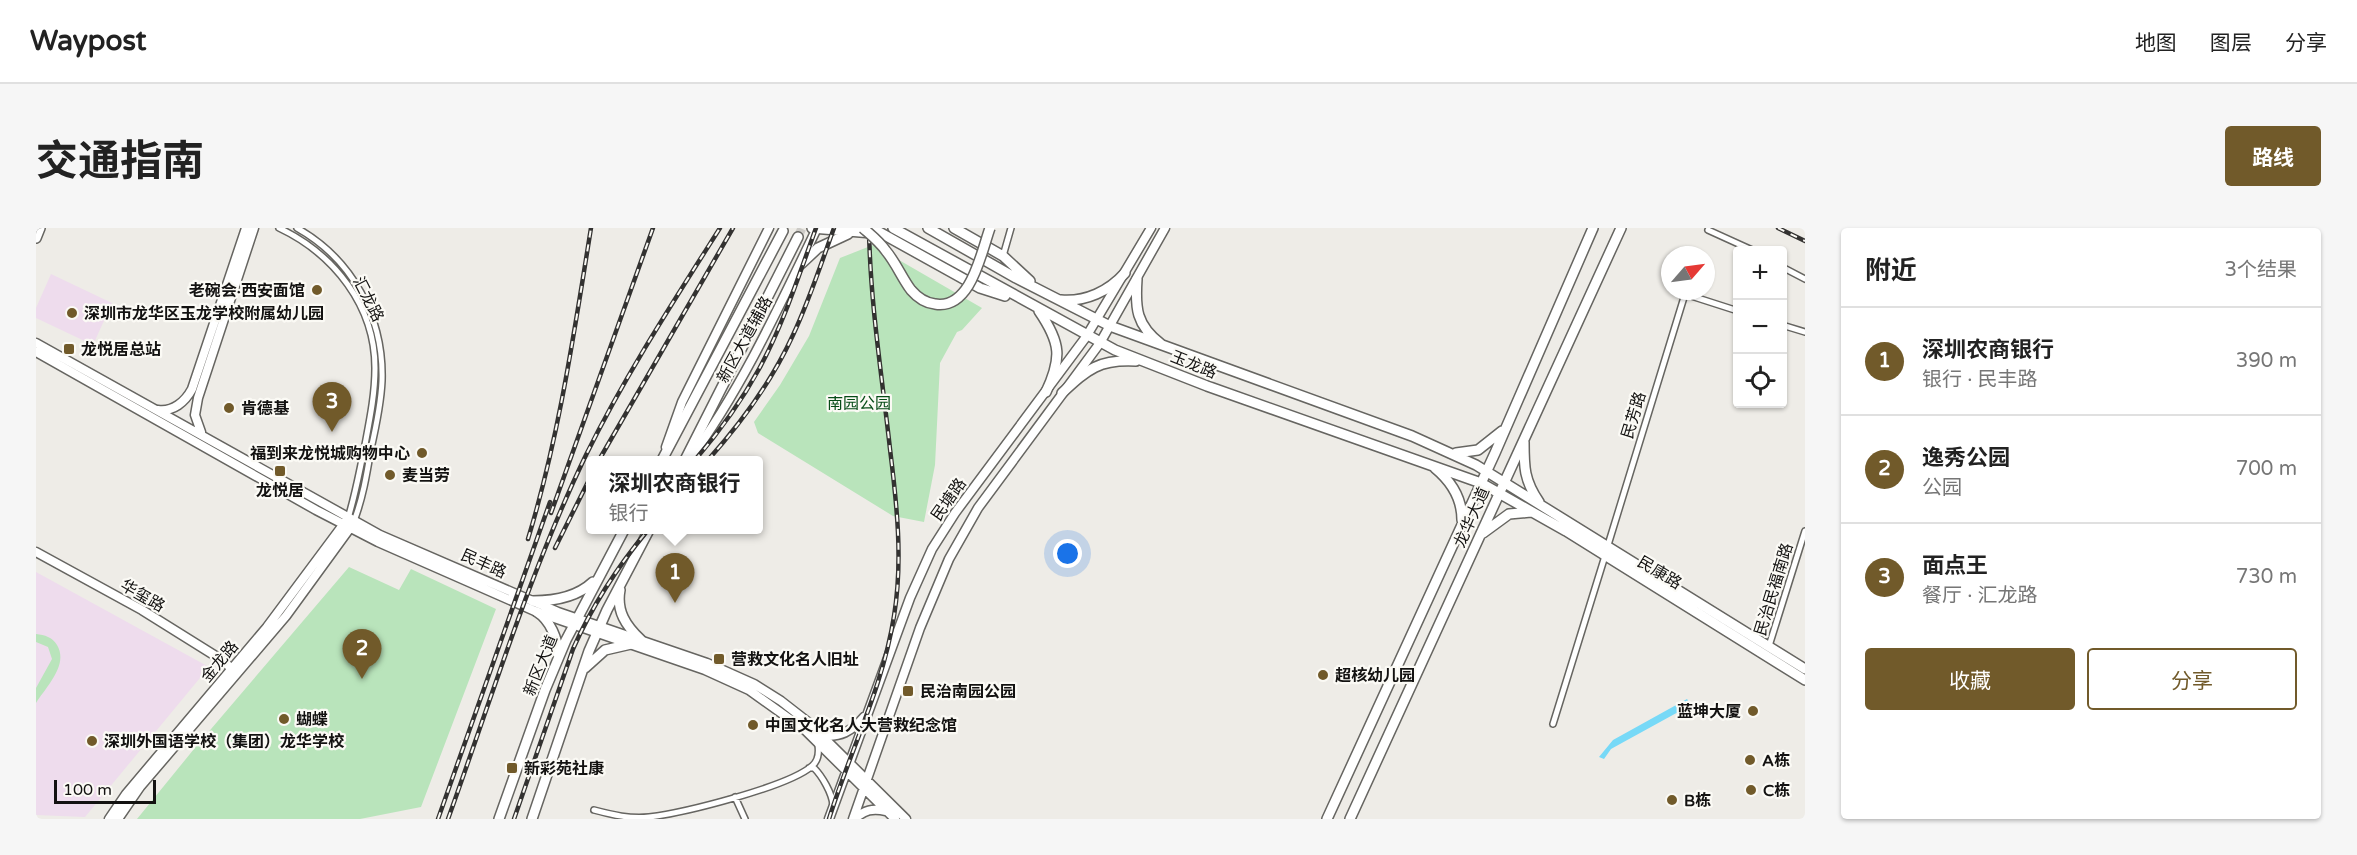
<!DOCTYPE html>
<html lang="zh">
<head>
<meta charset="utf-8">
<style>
  :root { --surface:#fff; --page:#f6f6f6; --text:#222; --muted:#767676; --line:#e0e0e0; --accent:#715a2a }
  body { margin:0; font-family:"Varela Round","Noto Sans SC",sans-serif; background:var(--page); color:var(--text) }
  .controls { position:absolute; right:18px; top:18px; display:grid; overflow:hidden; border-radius:6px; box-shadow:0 2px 4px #0004 }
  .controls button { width:54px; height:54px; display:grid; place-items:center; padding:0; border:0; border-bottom:2px solid var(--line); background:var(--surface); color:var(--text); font:30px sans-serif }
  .compass { position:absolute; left:1625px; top:18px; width:54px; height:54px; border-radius:50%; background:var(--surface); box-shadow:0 2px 4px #0004; rotate:62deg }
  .scale { position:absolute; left:18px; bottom:15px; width:102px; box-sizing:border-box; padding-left:6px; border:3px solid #131211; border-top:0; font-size:16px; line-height:21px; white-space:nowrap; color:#131211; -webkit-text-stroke:4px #fbfaf5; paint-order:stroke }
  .you { position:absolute; left:1032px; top:326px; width:21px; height:21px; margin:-15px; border:4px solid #fff; border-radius:50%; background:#1a73e8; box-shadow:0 0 0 9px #1a73e833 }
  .badge { display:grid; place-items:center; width:39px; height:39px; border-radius:50%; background:var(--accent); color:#fff; font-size:20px; font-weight:700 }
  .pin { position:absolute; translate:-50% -50px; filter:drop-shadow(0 2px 3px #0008) }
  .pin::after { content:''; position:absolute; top:32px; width:21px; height:18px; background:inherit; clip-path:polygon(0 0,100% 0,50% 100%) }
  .popup { position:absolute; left:550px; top:228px; width:177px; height:78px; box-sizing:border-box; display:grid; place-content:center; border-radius:6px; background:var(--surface); filter:drop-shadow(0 2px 4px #0005); font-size:20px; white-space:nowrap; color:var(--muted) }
  .popup b { font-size:22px; color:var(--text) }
  .popup::after { content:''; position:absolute; left:50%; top:100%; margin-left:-12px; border:12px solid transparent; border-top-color:var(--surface) }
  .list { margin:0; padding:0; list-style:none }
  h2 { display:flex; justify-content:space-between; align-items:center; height:78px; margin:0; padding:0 24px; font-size:26px }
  h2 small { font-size:20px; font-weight:400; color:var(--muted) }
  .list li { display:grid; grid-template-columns:39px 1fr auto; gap:18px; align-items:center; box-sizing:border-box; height:108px; padding:0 24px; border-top:2px solid var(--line) }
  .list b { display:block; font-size:22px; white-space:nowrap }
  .list p { margin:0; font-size:20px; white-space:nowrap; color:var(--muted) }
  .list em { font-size:20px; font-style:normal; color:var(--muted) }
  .actions { display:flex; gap:12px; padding:18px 24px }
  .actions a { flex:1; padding:14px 0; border:2px solid var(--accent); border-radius:6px; text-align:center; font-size:21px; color:var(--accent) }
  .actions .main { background:var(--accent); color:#fff }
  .icon { flex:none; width:33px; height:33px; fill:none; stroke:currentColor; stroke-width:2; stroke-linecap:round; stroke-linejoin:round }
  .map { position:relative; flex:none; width:1769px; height:591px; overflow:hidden; border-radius:6px }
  header { display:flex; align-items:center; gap:36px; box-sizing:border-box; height:84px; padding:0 30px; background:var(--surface); border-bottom:2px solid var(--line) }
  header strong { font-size:28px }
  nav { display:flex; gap:33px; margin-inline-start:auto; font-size:21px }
  .intro { display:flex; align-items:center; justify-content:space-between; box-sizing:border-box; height:144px; padding:0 36px }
  h1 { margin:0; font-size:42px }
  .button { padding:15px 27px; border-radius:6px; background:var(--accent); color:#fff; font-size:21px; font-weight:700 }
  main { display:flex; gap:36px; padding:0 36px }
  aside { flex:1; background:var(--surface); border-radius:6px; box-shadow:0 2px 4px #0004 }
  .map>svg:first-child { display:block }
  .education { fill:#eedced }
  .green { fill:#b9e4bb }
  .water { fill:#77d9f7 }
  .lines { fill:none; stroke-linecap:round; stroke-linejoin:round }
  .primary-tunnel { stroke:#cdcbc7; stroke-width:9; stroke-dasharray:9 4.5; stroke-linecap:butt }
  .street-casing { stroke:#666561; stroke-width:8 }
  .secondary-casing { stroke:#666561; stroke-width:11 }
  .primary-casing { stroke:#666561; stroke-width:12 }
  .street { stroke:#fff; stroke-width:5 }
  .secondary { stroke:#fff; stroke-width:8 }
  .primary { stroke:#fff; stroke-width:9 }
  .rail-casing { stroke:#333231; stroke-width:4.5 }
  .rail { stroke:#fbfaf5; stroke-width:2; stroke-dasharray:7; stroke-linecap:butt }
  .primary-bridge-casing { stroke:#666561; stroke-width:12; stroke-linecap:butt }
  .primary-bridge { stroke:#fff; stroke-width:9 }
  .poi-dot { fill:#715a2a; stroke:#fbfaf5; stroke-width:2 }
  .labels { text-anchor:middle; stroke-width:4.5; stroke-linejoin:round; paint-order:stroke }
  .poi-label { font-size:16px; font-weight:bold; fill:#131211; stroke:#fbfaf5; text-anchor:start }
  .street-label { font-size:16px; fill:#131211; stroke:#fbfaf5 }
  .park-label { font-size:16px; fill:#064c17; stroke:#fbfaf5 }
</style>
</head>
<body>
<header>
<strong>Waypost</strong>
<nav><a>地图</a><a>图层</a><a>分享</a></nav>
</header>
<div class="intro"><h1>交通指南</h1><a class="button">路线</a></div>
<main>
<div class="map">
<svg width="1769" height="591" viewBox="0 0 1769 591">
  <rect width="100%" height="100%" fill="#eeece7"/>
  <!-- education -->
  <path class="education" d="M15 46 76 75 57 117 0 90V80Z
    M0 344 173 439 49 589 0 587Z"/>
  <!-- green -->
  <path class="green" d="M837 17 946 80 926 102 921 104 904 135 899 237 888 294 857 288 722 205 718 194 744 157 773 108 804 30Z
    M313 339 363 362 375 341 460 381 385 579 324 591H101L158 521Z
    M0 406C9 407 16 409 21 417 33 437 10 459 0 475V460L16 431 12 419 0 414Z"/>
  <!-- water -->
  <path class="water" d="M1651 471 1655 477 1584 516 1575 521 1568 531 1563 529 1577 512Z"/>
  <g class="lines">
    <!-- primary-tunnel -->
    <path class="primary-tunnel" d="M762 9 766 0"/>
    <defs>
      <path id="street" d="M243 0C298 26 339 78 339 140 339 168 333 195 328 222 323 245 319 268 312 290
        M261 0C316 31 348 89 346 153 345 176 340 199 335 221 331 245 327 270 318 293
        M1672 2 1716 22
        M967 28 975 0
        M1746 39 1769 51
        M1746 97 1769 104
        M1572 317 1649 66 1702 83
        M1733 418 1769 303
        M1517 496 1569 328
        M773 540H778C786 548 796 565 797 577
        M699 569 709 591
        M558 582C577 587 594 591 613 589 647 585 752 559 776 538 782 533 783 524 782 517"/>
      <path id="secondary" d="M0 115 344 307 522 384 671 435 718 456 745 473 772 494 870 591
        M0 124 280 282 342 314 501 384 669 442 713 462 769 502 859 591
        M122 182C137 184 149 174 156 161L210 0
        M165 204 159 187 162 170 218 0
        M630 219 646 174 733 0
        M653 232C705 162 743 79 781 0
        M0 324 106 382 186 432 196 441
        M785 507C804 510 816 503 828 489
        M73 591 90 566 231 399 310 293
        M82 591 104 559 250 388 317 296
        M793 591 874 370 896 321 919 285 1050 109 1115 0
        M817 591 884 400 913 331 942 280 1064 115 1129 0
        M818 591C829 582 836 580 850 583"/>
      <path id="primary" d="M776 0 836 5
        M836 0 944 60 969 68
        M857 0 1079 122 1171 158 1445 255 1530 303 1769 452
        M892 0 980 50 1074 98 1376 208 1440 237 1769 441
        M918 0 967 28 994 53
        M0 10 4 0
        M765 36 782 20 812 6
        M1101 51C1099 80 1100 97 1125 116
        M1025 72C1050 74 1073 63 1089 45
        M1003 83C1025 115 1026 130 1010 164
        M1026 165C1052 141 1063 131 1100 133
        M1488 214C1488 239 1488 252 1503 274
        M1420 225 1442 222 1466 203
        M626 232 747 3
        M649 232 762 9
        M1399 240C1416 254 1426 270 1426 292
        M1447 305 1473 286 1495 284
        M584 362C580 383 590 398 605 412
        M497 373C518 373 541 369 557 354
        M501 384C514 392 522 411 522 426
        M549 440 569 422 595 416
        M463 591 509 462 530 412 588 302
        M496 591 553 423 571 382 613 302
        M1291 591 1459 225 1557 0
        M1314 591 1585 0"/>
    </defs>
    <!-- street casing -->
    <use href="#street" class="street-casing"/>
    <!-- secondary casing -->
    <use href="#secondary" class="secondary-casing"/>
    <!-- primary casing -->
    <use href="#primary" class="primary-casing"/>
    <!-- street -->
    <use href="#street" class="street"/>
    <!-- secondary -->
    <use href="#secondary" class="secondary"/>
    <!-- primary -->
    <use href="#primary" class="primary"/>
    <defs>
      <path id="rail" d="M1742 0 1769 13
        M563 232 697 0
        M659 232C683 204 705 174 723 141 747 97 763 47 780 0
        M672 232C706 194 736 153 757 107 773 73 785 36 798 0
        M515 285 617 0
        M492 311C523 209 538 105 555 0
        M519 320 555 248
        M402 591 514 274
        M412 591C456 469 494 343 550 227 589 148 637 74 684 0
        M478 591 537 421C556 378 582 338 612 302
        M793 591C814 523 847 459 858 388 867 333 861 277 854 221 846 148 834 74 833 0"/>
    </defs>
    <!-- rail casing -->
    <use href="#rail" class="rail-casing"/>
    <!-- rail -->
    <use href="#rail" class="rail"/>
    <defs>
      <path id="primary-bridge" d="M827 0C835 7 844 14 850 23 860 35 866 50 875 62 881 69 889 75 899 76 935 82 945 25 954 0"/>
    </defs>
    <!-- primary-bridge casing -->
    <use href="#primary-bridge" class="primary-bridge-casing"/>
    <!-- primary-bridge -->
    <use href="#primary-bridge" class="primary-bridge"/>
  </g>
  <!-- markers -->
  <g class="poi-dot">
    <circle cx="281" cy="62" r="6"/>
    <circle cx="36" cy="85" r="6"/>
    <rect x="27" y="115" width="12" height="12" rx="3"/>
    <circle cx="193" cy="180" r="6"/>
    <circle cx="386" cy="225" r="6"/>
    <rect x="238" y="237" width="12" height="12" rx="3"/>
    <circle cx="354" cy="247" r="6"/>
    <rect x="677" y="425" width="12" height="12" rx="3"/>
    <circle cx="1287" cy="447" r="6"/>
    <rect x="866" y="457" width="12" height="12" rx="3"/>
    <circle cx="1717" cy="483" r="6"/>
    <circle cx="248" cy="491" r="6"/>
    <circle cx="717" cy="497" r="6"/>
    <circle cx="56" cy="513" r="6"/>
    <circle cx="1714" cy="532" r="6"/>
    <rect x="470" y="534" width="12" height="12" rx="3"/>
    <circle cx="1715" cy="562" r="6"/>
    <circle cx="1636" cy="572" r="6"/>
  </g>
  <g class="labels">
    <!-- poi labels -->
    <g class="poi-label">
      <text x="269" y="68" text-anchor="end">老碗会·西安面馆</text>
      <text x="48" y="91">深圳市龙华区玉龙学校附属幼儿园</text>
      <text x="45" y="127">龙悦居总站</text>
      <text x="205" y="186">肯德基</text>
      <text x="374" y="231" text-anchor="end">福到来龙悦城购物中心</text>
      <text x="366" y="253">麦当劳</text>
      <text x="244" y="268" text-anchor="middle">龙悦居</text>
      <text x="695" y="437">营救文化名人旧址</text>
      <text x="1299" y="453">超核幼儿园</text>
      <text x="884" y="469">民治南园公园</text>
      <text x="1705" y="489" text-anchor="end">蓝坤大厦</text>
      <text x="260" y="497">蝴蝶</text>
      <text x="729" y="503">中国文化名人大营救纪念馆</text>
      <text x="68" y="519">深圳外国语学校（集团）龙华学校</text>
      <text x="1726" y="538">A栋</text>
      <text x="488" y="546">新彩苑社康</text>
      <text x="1727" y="568">C栋</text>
      <text x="1648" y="578">B栋</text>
    </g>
    <!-- street labels -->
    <g class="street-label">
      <text transform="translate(333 71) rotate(63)" y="6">汇龙路</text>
      <text transform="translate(708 111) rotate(-61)" y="6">新区大道辅路</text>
      <text transform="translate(1158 136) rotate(22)" y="6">玉龙路</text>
      <text transform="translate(1597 187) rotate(-73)" y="6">民芳路</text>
      <text transform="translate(912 271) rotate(-55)" y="6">民塘路</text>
      <text transform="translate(1435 289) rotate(-66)" y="6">龙华大道</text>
      <text transform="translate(448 335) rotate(24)" y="6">民丰路</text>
      <text transform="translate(1624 344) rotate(31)" y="6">民康路</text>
      <text transform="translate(1737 361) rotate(-73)" y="6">民治民福南路</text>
      <text transform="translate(107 367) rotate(30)" y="6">华玺路</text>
      <text transform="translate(183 433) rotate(-50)" y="6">金龙路</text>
      <text transform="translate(504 437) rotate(-68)" y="6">新区大道</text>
    </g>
    <!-- park labels -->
    <g class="park-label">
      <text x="823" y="181">南园公园</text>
    </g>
  </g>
</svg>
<div class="controls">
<button>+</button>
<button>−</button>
<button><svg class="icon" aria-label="locate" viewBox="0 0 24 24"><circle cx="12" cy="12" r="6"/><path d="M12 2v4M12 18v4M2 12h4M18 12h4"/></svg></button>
</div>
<svg class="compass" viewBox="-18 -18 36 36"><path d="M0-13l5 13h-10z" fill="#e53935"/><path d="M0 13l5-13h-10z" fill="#767676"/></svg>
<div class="scale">100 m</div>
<div class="you"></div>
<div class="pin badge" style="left:639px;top:375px">1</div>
<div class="popup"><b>深圳农商银行</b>银行</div>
<div class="pin badge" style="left:326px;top:451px">2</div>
<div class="pin badge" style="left:296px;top:204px">3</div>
</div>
<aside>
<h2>附近<small>3个结果</small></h2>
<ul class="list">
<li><span class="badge">1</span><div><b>深圳农商银行</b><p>银行 · 民丰路</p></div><em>390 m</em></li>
<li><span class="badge">2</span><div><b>逸秀公园</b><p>公园</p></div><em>700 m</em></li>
<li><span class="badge">3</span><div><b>面点王</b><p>餐厅 · 汇龙路</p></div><em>730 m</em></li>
</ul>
<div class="actions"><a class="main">收藏</a><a>分享</a></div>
</aside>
</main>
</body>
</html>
